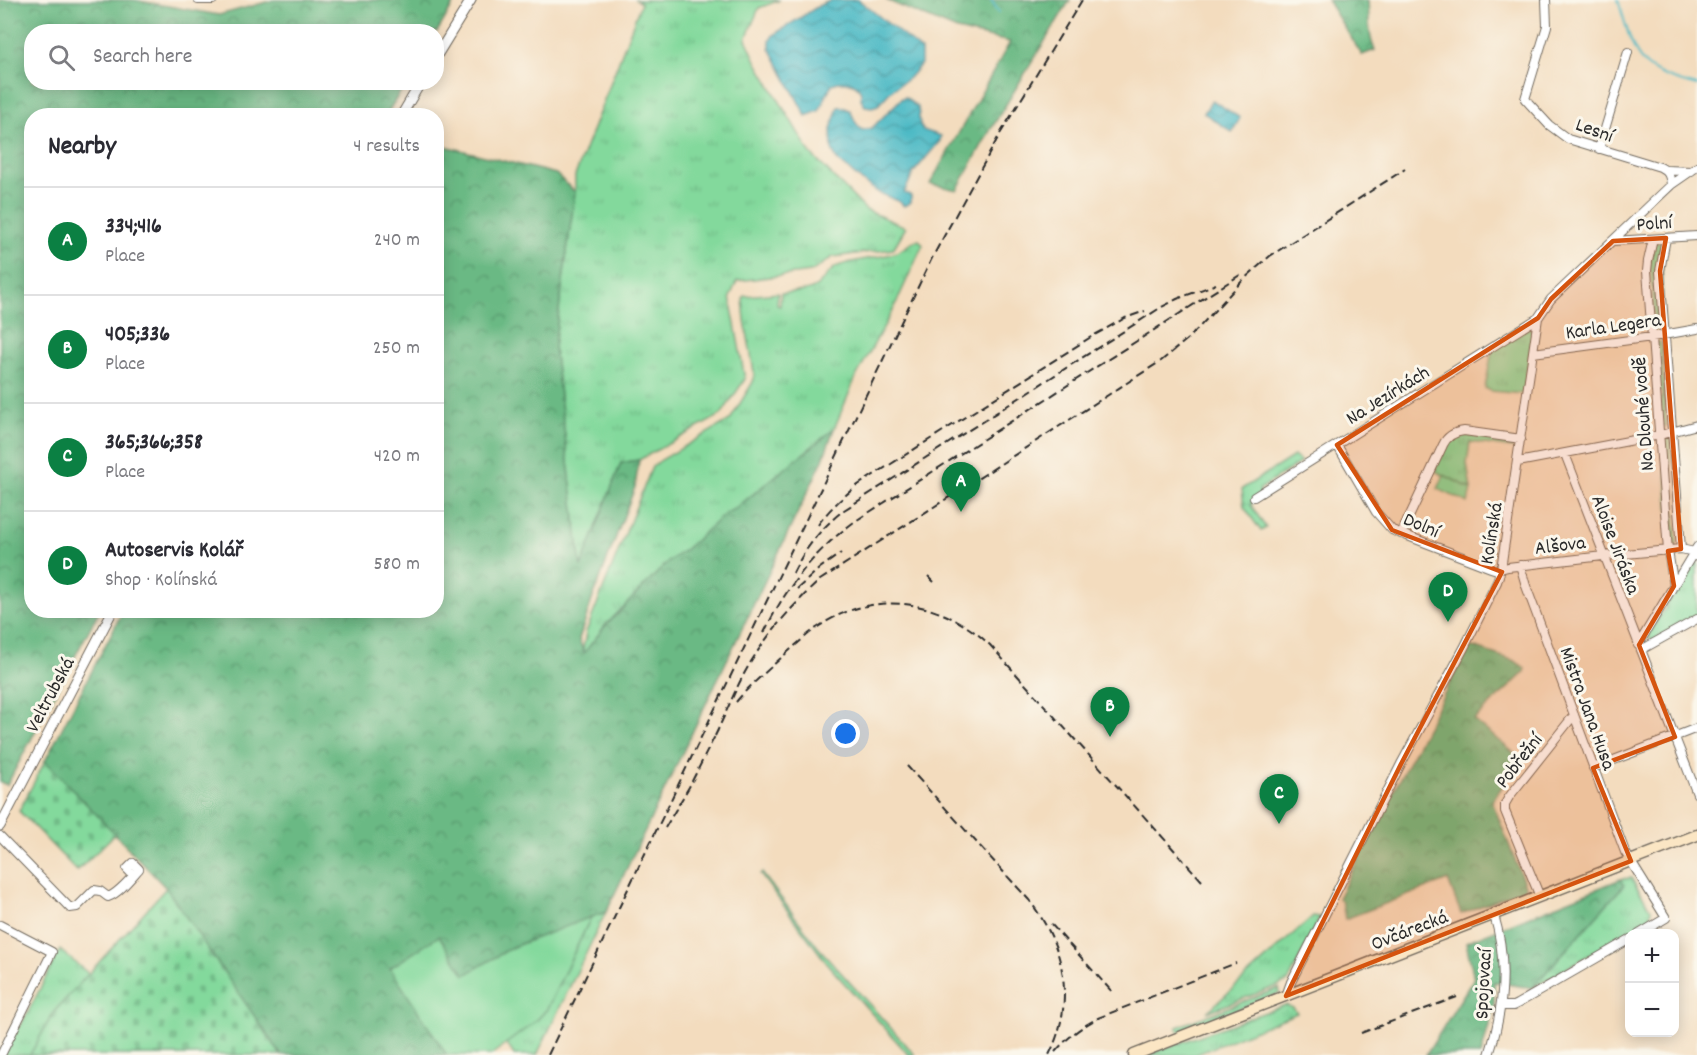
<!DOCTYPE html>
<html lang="en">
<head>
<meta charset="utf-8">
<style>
  :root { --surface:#fff; --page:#f2f2f3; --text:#2b2b33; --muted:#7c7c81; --line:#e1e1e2; --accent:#0b8043 }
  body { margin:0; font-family:Dekko,sans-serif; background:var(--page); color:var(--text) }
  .controls { position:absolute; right:18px; bottom:18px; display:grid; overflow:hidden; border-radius:12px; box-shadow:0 3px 15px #0003 }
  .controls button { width:54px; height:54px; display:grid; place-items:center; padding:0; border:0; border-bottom:2px solid var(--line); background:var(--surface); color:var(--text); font:30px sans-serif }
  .you { position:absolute; left:846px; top:734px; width:21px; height:21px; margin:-15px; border:4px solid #fff; border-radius:50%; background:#1a73e8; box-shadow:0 0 0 9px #1a73e833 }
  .badge { display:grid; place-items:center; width:39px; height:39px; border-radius:50%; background:var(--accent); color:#fff; font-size:20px; font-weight:700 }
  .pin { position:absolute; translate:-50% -50px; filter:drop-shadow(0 2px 3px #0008) }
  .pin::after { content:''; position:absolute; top:32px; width:21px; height:18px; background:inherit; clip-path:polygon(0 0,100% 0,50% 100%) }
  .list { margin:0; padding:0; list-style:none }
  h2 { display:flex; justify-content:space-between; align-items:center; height:78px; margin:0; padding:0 24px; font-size:26px }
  h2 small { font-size:20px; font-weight:400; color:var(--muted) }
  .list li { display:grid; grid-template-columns:39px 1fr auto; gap:18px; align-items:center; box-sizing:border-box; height:108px; padding:0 24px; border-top:2px solid var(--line) }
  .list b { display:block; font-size:22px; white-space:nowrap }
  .list p { margin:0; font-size:20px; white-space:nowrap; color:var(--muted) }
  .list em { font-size:20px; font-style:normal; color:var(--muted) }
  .icon { flex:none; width:33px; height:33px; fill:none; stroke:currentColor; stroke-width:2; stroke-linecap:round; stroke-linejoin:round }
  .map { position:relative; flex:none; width:1697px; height:1055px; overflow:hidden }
  .search { position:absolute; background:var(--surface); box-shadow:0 3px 15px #0003; left:24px; top:24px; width:420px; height:66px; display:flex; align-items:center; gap:15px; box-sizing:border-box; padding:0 21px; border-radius:24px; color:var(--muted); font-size:22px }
  .panel { position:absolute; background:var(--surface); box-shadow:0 3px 15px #0003; left:24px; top:108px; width:420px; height:510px; border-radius:24px }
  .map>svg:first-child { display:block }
  .grass { fill:url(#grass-tufts); stroke:#578264; stroke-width:1.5 }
  .forest { fill:url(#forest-crowns); stroke:#4a7258; stroke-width:1.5 }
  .cemetery { fill:url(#cemetery-stones); stroke:#578264; stroke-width:1.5 }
  .garden { fill:#83d99c; stroke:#578264; stroke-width:1.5 }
  .water { fill:url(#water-waves); stroke:#3b7278; stroke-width:1.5 }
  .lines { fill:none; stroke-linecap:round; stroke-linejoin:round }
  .stream { stroke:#4bb9c5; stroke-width:2 }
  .minor-casing { stroke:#71695e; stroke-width:10 }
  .tertiary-casing { stroke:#71695e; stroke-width:11 }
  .secondary-casing { stroke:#71695e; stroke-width:13 }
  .minor { stroke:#fff; stroke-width:8 }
  .tertiary { stroke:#fff; stroke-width:9 }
  .secondary { stroke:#fbe6c4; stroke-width:10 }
  .rail { stroke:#2b2b2b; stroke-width:2; stroke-dasharray:9 4.5; stroke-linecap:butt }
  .marked { fill:#d5540f; fill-opacity:0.2; stroke:#d5540f; stroke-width:4.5; stroke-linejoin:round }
  .labels { text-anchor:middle; stroke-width:6; stroke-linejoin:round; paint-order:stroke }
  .street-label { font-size:20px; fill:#2b2b2b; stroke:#fbf7ec }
</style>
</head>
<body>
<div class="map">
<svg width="1697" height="1055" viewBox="0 0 1697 1055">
  <defs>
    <pattern id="grass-tufts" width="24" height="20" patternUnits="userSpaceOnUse" patternTransform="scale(1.5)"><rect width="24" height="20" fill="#83d99c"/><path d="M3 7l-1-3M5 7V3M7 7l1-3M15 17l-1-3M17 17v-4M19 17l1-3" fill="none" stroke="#71ba87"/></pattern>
    <pattern id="forest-crowns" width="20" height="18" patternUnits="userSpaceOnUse" patternTransform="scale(1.5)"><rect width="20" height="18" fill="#6ab984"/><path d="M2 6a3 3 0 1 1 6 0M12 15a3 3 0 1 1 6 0" fill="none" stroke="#57976c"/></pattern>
    <pattern id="cemetery-stones" width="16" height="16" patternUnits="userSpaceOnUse" patternTransform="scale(1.5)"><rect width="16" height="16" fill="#83d99c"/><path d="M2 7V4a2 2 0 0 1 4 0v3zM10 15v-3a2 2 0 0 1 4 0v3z" fill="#71ba87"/></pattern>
    <pattern id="water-waves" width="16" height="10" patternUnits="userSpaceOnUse" patternTransform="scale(1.5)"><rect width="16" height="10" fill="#4bb9c5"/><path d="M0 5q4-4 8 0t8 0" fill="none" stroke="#3f97a0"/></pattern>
  </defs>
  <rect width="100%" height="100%" fill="#fbf7ec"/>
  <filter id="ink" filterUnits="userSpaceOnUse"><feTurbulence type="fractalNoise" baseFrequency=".0167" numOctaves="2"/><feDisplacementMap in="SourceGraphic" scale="12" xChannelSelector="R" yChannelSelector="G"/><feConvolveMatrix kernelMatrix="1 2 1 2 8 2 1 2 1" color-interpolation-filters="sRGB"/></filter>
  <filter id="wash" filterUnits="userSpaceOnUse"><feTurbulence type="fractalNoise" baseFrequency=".008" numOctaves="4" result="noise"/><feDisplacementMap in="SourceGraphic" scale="24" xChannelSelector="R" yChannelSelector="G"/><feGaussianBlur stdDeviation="1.35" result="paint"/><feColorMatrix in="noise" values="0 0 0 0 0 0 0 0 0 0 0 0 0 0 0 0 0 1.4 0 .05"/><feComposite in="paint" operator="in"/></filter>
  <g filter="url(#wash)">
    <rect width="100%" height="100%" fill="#f3dcbe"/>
    <!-- grass -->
    <path class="grass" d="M636 0H780L759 8 746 39 757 63 810 153 866 210 906 227 893 249 833 257 811 272 737 281 730 297 745 379 721 415 639 460 621 463 581 568 554 347 575 192V176L641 3Z
      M919 240 923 245 921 249 894 308 856 377 834 429 736 508 725 514 687 548 668 562 605 626 584 654 583 649 586 632 652 467 661 460 730 420 753 382 754 372 745 321 743 299 745 296 778 293 777 305 780 306 781 293C791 292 805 293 814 288 823 283 828 270 838 266 856 259 876 259 894 253 904 250 909 242 919 240Z
      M1658 242 1662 243V330L1659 329 1655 331 1650 263 1655 243Z
      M1527 328 1532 329 1533 333 1523 394 1491 391 1485 388 1492 351Z
      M1659 341 1661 343 1667 426 1662 427 1660 398 1662 397 1661 391H1659L1656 343Z
      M1460 434 1512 441 1513 443V448L1470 442 1467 464 1471 489 1435 471 1446 442Z
      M1666 437 1670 438 1677 545 1671 546 1663 439Z
      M1294 456 1301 462 1260 489 1259 490 1263 496 1252 503 1251 505 1266 528 1261 531 1244 507 1242 489Z
      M1695 561 1697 562V616L1652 642 1648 635Z
      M762 873 818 947 915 1055H909L829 966 760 874Z
      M1631 878 1651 909 1650 917 1645 923 1532 988 1623 886 1621 879Z
      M606 912 537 1055H514L506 1043 536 1021 547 1009 591 917Z
      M1313 916 1320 917 1288 982 1207 1012Z
      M60 950 89 974 54 1012 30 1055H2L26 1016Z
      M1279 988 1280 993 1179 1032 1177 1027Z
      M1285 1005 1293 1008 1297 1013 1195 1055H1146Z"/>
    <!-- forest -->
    <path class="forest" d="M0 0H134L219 15 274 0H456L437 32H32V82L406 83 386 115 32 116V610L99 611 7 785 0 782Z
      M886 0H1070L991 129 957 190 930 184 1010 42 957 30Z
      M1327 0H1368C1369 15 1368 37 1375 50L1362 55Z
      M437 144 556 174 575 192 554 347 581 567 621 463 639 460 635 487 593 597 579 639 584 653 605 626 668 562 687 548 725 514 736 508 834 429 822 462 606 912 512 947 465 976 390 968 447 1055H281L166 888 45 761 123 611 436 610Z
      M1473 647 1515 661 1525 668V672L1474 720 1521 759 1492 801 1526 888 1461 914 1448 880 1345 919 1342 902 1338 898 1468 648Z
      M1621 879 1624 885 1532 988 1494 982V1006L1481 1055H1426L1474 978 1466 942Z"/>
    <!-- cemetery -->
    <path class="cemetery" d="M45 761 115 834 77 871 19 811Z
      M166 888 281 1055H30L54 1012Z"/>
    <!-- garden -->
    <path class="garden" d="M1444 475 1471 489 1468 503 1438 489Z
      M591 917 547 1009 536 1021 491 1055H447L390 968 439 936 465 975 513 947Z"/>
    <!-- water -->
    <path class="water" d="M832 0H858L864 4 921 50V64L909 78 891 91 878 105 872 107 865 106 861 99C863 82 844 79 832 84L819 111 806 116 770 48V41L773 35 820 5Z
      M905 97C911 100 911 105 918 107L920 125 923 130 941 136 940 141 914 172 904 193 908 194 911 196V202L904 206 898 201 879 193 862 181 837 160 832 150 831 129 838 107H843L850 110 856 123 862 130 872 128 902 98Z
      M1212 100 1240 118 1232 132 1204 113Z"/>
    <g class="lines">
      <!-- stream -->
      <path class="stream" d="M991 0 999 12
        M1618 0C1636 58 1634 70 1697 86"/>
    </g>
  </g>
  <g filter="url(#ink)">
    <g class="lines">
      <defs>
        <path id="minor" d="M198 0H213
          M1546 0 1547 26 1525 99 1549 125 1568 139 1660 167C1668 171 1670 175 1671 185
          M1599 149 1628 52
          M1666 170 1691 171
          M1666 238 1660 271 1681 549
          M1653 239 1648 261 1647 271 1668 551 1674 586
          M1613 241 1697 236
          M1533 353 1652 337 1697 329
          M1337 445 1376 512 1392 530 1491 568 1497 570 1508 567 1603 556 1681 549 1694 552 1697 557
          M1565 454 1697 794
          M1518 462 1660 435 1697 425
          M1254 497 1538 318
          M1401 534 1443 445C1447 436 1455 432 1464 431L1521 439
          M1520 565 1526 586 1625 852 1666 918 1639 934
          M1638 645 1697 547
          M1641 650 1697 619
          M1593 768 1697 728
          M0 836 70 908 77 907 94 890 100 891 108 897C119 893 130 879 139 869L133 863 127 869 133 875
          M1540 897 1505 811V804L1509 797 1574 715
          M0 925 52 952 1 1055
          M1286 996 1291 982 1401 764 1464 648 1497 582 1501 569 1538 318 1551 299 1671 185 1697 167
          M1501 1006H1513L1517 1004 1630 939
          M1489 1055C1504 1009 1508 961 1494 915"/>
        <path id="tertiary" d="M436 57 471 0
          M401 116 421 82
          M0 826 113 610"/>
        <path id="secondary" d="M1134 1055 1697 835"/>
      </defs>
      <!-- minor casing -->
      <use href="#minor" class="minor-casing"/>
      <!-- tertiary casing -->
      <use href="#tertiary" class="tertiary-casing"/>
      <!-- secondary casing -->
      <use href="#secondary" class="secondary-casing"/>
      <!-- minor -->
      <use href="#minor" class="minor"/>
      <!-- tertiary -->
      <use href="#tertiary" class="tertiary"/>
      <!-- secondary -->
      <use href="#secondary" class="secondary"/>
      <!-- rail -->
      <path class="rail" d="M818 525C829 509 843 497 858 485L1091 337 1125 318 1145 311
        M793 573C805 548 822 527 844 510L1160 308 1177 299 1216 284
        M928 576 934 582
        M797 589 820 568 841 553
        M764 633C785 588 815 551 854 522L1243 273
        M736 702C749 686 766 672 782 657 795 646 807 634 821 625 877 588 943 601 990 645L1202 881
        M715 736C726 713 736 687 749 665 768 633 793 605 820 580L1161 361 1190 337 1244 279 1270 256 1405 169
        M907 766 1029 900C1065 946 1076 1001 1049 1055
        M665 828 689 787 718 730
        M1051 924 1114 994
        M1361 1033 1457 997
        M1055 1052C1068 1037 1081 1027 1098 1018L1236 963
        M548 1055 932 258 1000 134 1082 0"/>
    </g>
  </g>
  <!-- marked area -->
  <path class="marked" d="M1666 238 1660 271 1681 549 1668 551 1674 586 1639 645 1675 737 1593 768 1631 861 1286 996 1401 764 1502 572 1392 530 1337 445 1538 318 1551 299 1613 241Z"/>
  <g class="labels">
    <!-- street labels -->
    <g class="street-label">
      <text transform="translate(1595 129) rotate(20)" y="7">Lesní</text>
      <text transform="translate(1654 222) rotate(-4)" y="7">Polní</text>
      <text transform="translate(1613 325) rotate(-8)" y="7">Karla Legera</text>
      <text transform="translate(1387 394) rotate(-32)" y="7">Na Jezírkách</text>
      <text transform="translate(1642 414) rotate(-94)" y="7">Na Dlouhé vodě</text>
      <text transform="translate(1422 524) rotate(23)" y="7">Dolní</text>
      <text transform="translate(1490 533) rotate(-81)" y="7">Kolínská</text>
      <text transform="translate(1560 544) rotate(-7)" y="7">Alšova</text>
      <text transform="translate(1617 544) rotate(69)" y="7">Aloise Jiráska</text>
      <text transform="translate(49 694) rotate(-62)" y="7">Veltrubská</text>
      <text transform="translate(1589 708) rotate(70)" y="7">Mistra Jana Husa</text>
      <text transform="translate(1518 760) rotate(-52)" y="7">Pobřežní</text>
      <text transform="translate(1409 929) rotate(-21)" y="7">Ovčárecká</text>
      <text transform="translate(1482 984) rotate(-87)" y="7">Spojovací</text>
    </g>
  </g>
</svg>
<div class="controls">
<button>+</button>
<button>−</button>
</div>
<div class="you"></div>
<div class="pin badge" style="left:961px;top:512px">A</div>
<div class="pin badge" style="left:1110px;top:737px">B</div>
<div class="pin badge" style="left:1279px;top:824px">C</div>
<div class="pin badge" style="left:1448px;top:622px">D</div>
<div class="search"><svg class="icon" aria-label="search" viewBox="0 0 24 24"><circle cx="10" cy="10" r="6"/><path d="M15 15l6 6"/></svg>Search here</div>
<section class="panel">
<h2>Nearby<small>4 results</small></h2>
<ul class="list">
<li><span class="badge">A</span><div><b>334;416</b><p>Place</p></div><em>240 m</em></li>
<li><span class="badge">B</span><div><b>405;336</b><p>Place</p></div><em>250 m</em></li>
<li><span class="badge">C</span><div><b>365;366;358</b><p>Place</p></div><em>420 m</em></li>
<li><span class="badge">D</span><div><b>Autoservis Kolář</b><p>Shop · Kolínská</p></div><em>580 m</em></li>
</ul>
</section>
</div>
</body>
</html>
